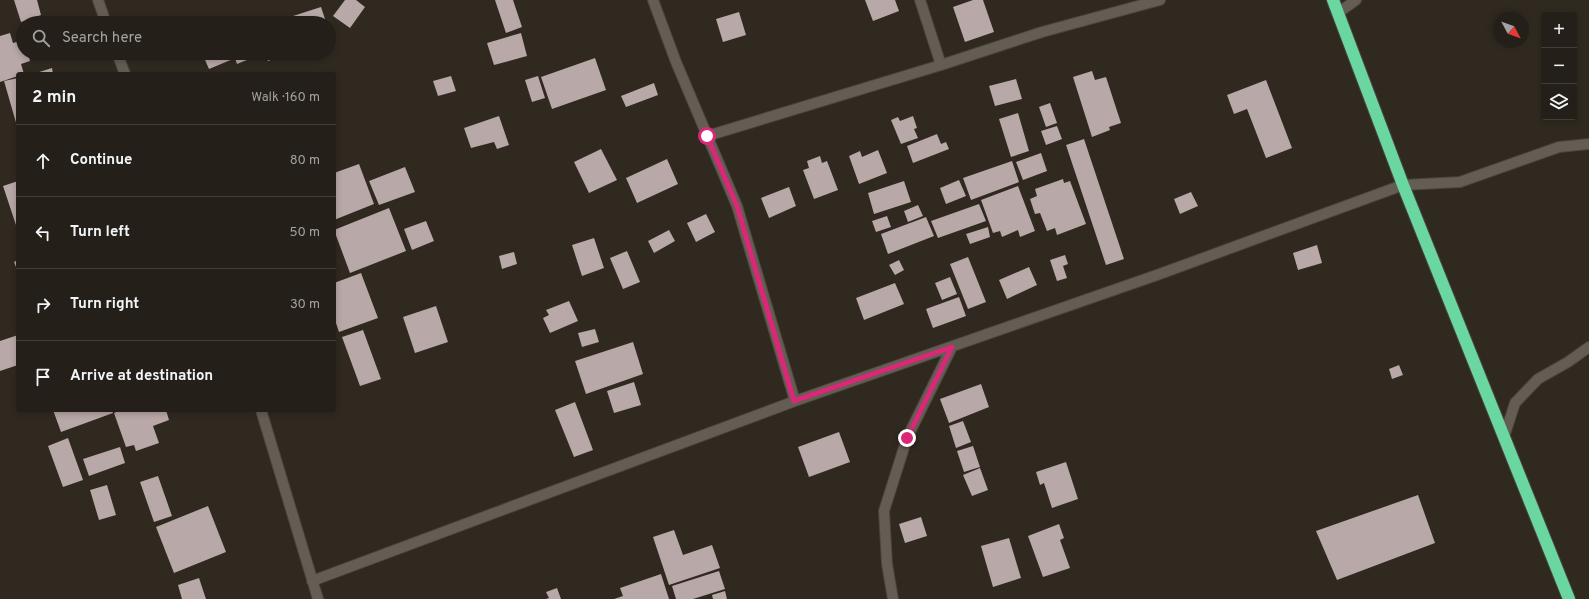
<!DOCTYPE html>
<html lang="en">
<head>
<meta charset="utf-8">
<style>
  :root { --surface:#241f18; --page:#302c25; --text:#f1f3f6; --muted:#a3a2a2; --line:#413d37 }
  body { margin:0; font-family:Overpass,sans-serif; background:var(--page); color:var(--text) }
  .controls { position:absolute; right:12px; top:12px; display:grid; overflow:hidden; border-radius:4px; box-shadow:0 2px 6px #0003 }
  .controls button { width:36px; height:36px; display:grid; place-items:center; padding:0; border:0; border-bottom:1px solid var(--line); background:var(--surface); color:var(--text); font:20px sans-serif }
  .compass { position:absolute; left:1493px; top:12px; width:36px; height:36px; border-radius:50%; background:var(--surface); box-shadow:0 2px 6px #0003; rotate:131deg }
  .stop { position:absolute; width:12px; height:12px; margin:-9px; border:3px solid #db2777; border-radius:50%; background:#fff }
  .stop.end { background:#db2777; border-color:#fff; box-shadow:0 1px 4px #0008 }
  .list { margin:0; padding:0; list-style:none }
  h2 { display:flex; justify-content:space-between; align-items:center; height:52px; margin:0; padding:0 16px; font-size:17px }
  h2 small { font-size:13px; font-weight:400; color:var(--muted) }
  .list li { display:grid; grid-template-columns:26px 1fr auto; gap:12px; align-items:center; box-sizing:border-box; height:72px; padding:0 16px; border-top:1px solid var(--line) }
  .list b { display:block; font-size:15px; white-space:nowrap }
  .list em { font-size:13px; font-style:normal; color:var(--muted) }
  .icon { flex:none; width:22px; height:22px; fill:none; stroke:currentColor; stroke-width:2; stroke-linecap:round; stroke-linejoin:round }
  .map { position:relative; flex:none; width:1589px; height:599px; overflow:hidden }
  .search { position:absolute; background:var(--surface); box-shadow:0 2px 6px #0003; left:16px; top:16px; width:320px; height:44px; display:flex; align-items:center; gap:10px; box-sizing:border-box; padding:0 14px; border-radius:22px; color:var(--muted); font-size:15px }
  .panel { position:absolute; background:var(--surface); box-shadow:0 2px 6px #0003; left:16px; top:72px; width:320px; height:340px; border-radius:4px }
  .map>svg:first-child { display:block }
  .building { fill:#b8a8a7 }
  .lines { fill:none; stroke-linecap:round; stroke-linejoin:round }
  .street-casing { stroke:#4b443d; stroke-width:12 }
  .highway-casing { stroke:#4b443d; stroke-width:14 }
  .street { stroke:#645d53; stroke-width:10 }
  .highway { stroke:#6ad7a1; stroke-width:12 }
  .route { stroke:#db2777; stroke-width:5 }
</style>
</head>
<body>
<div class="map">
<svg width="1589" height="599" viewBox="0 0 1589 599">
  <rect width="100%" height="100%" fill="#302920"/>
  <!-- building -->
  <path class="building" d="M14 0H37L41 15 21 22Z
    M345 0H356L365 7 350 28 333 16Z
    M495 0H513L522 27 506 33Z
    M865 0H895L899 11 873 21Z
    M973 0H983L994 32 965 42 953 7Z
    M321 7 326 22 292 23 290 17Z
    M739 12 746 35 723 42 716 19Z
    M10 33 13 43 23 40V53H28L30 61 21 64 24 74H18V76L0 82V36Z
    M521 33 527 56 494 65 487 43Z
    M202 53H231L233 59 209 69Z
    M233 53H264L237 64Z
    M264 53H289L268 61Z
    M595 58 606 90 552 109 541 77Z
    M52 68 53 74H33Z
    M1092 71 1095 80 1106 77 1121 123 1109 127 1110 130 1092 137 1073 77Z
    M451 76 456 91 438 96 433 81Z
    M538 76 545 98 532 102 525 80Z
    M18 78V126H17L4 81Z
    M1016 79 1022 99 995 106 989 86Z
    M1266 80 1292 148 1266 158 1247 109 1234 114 1227 95Z
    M654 83 658 95 626 107 621 96Z
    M1050 103 1057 123 1046 127 1039 107Z
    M1018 113 1029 151 1011 157 999 119Z
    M499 116 509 145 497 149 494 142 471 148 464 128Z
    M913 116 917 128 914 129 918 138 901 144 891 120 898 117 900 121Z
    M1057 126 1062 139 1046 145 1041 131Z
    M937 134 941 144 946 142 949 149 913 163 907 146Z
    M1084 139 1124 259 1106 265 1066 145Z
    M601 149 617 180 589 193 574 162Z
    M878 150 887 173 859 184 849 156 860 151 862 157Z
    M1041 153 1047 171 1023 180 1016 162Z
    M820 156 822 163 827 161 838 190 814 199 803 170 809 168 807 161Z
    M667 159 678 184 637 203 626 178Z
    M1012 161 1019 182 971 200 963 178Z
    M359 164 374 204 334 220V173Z
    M405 167 415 192 379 205 369 181Z
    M1063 179 1064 183 1070 181 1086 224 1057 235 1055 228 1047 231 1040 213 1035 214 1030 199 1037 196 1035 189Z
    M959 180 966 196 946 204 940 188Z
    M18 181V224L16 225 3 186Z
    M904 181 911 202 874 214 868 193Z
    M1018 186 1035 231 1020 237 1018 230 1002 237 1000 231 993 233 981 200Z
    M789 187 796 206 769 218 761 198Z
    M1191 192 1198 206 1180 214 1174 199Z
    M979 204 986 221 938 238 931 221Z
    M918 205 923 216 908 222 904 211Z
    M389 208 406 251 350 273 334 230Z
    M706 214 715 232 696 242 687 223Z
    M887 216 891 227 876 232 872 221Z
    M926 217 934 236 888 254 881 234Z
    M426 221 434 241 412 250 404 229Z
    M988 227 990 237 970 244 966 234Z
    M669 230 675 241 654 253 648 241Z
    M594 238 604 268 582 276 572 245Z
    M1317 245 1322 263 1298 270 1293 253Z
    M627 251 640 282 623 289 610 258Z
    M514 252 517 264 502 269 499 256Z
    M1065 255 1068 264 1063 266 1067 278 1057 281 1050 260Z
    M968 257 986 302 968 309 950 264Z
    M18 260V272L14 262Z
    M899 260 904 270 895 275 889 265Z
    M1029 267 1037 285 1007 299 999 280Z
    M361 273 378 318 339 332 334 317V283Z
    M950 277 957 294 942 300 935 283Z
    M895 283 904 304 864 320 856 298Z
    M959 297 966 316 933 328 926 309Z
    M569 301 578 321 550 333 543 318 549 315 546 310Z
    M436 306 448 342 415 353 403 317Z
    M595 329 599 342 582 347 578 333Z
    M363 330 381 379 360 386 342 337Z
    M18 335V365L0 371V341Z
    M633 342 643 374 586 394 575 361Z
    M1399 365 1403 375 1392 379 1389 369Z
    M634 382 641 405 614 413 607 391Z
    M981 384 989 407 949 423 940 399Z
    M575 402 593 450 574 457 555 410Z
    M53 410H112L113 413 61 432Z
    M121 410H166L169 420 153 426 159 443 136 451 134 445 126 447 114 413Z
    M963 421 971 442 956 448 949 426Z
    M839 432 850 462 809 477 798 447Z
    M68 438 83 480 63 487 48 446Z
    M973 446 980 467 964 472 957 451Z
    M120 447 125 463 89 476 83 459Z
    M1066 462 1078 499 1052 508 1044 483 1040 485 1036 472Z
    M980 468 988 490 972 496 963 475Z
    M158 476 172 516 154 522 140 482Z
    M107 485 116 515 99 520 90 490Z
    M1418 495 1435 543 1337 580 1316 531Z
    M208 506 226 552 174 573 156 527Z
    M921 517 927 536 905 543 899 524Z
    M1059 524 1064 538 1060 540 1070 568 1043 577 1028 536Z
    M674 530 683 555 712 545 720 568 669 585 653 537Z
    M1009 538 1021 578 993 587 981 546Z
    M719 571 725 589 693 599H676L672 586Z
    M661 574 669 599H614L623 596 620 588Z
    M199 578 206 599H182L178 585Z
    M557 588 561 599H546L549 598 546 592Z
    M725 591 727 599H713L712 595Z"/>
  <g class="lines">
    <defs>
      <path id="street" d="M98 0 106 23
        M653 0 676 62 737 206 795 401
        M920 0 941 65 1042 32 1160 0
        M1338 13 1356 0
        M117 53 125 74
        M707 136 941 65
        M261 410 318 599
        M1504 437 1515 403 1538 379 1568 362 1589 347
        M312 581 795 401 1157 275 1403 185 1460 182 1559 147 1589 144
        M893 599 887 564 884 511 907 438 952 347"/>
      <path id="highway" d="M1333 0 1403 185 1569 599"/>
    </defs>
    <!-- street casing -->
    <use href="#street" class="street-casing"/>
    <!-- highway casing -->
    <use href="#highway" class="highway-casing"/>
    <!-- street -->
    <use href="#street" class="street"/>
    <!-- highway -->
    <use href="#highway" class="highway"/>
  </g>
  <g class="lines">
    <!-- route -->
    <path class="route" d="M707 136 737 206 794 401 952 347 907 438"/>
  </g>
</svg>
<div class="controls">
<button>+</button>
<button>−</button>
<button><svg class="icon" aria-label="layers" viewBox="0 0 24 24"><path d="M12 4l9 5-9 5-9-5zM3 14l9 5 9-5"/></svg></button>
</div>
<svg class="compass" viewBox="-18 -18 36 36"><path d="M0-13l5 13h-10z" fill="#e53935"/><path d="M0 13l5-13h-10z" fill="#a3a2a2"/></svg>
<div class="stop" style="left:707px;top:136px"></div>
<div class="stop end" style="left:907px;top:438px"></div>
<div class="search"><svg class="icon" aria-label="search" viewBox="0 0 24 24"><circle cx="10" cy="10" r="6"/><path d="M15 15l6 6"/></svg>Search here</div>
<section class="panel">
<h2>2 min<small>Walk · 160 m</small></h2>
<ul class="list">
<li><svg class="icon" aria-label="ahead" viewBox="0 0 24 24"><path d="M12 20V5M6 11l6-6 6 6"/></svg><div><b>Continue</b></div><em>80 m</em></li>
<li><svg class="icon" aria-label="left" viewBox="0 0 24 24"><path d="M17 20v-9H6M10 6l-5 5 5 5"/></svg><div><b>Turn left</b></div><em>50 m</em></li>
<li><svg class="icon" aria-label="right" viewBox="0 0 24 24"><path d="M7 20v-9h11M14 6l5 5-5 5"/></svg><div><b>Turn right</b></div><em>30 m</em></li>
<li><svg class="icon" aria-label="arrive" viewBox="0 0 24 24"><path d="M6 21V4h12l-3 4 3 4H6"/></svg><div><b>Arrive at destination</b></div></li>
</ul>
</section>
</div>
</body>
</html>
